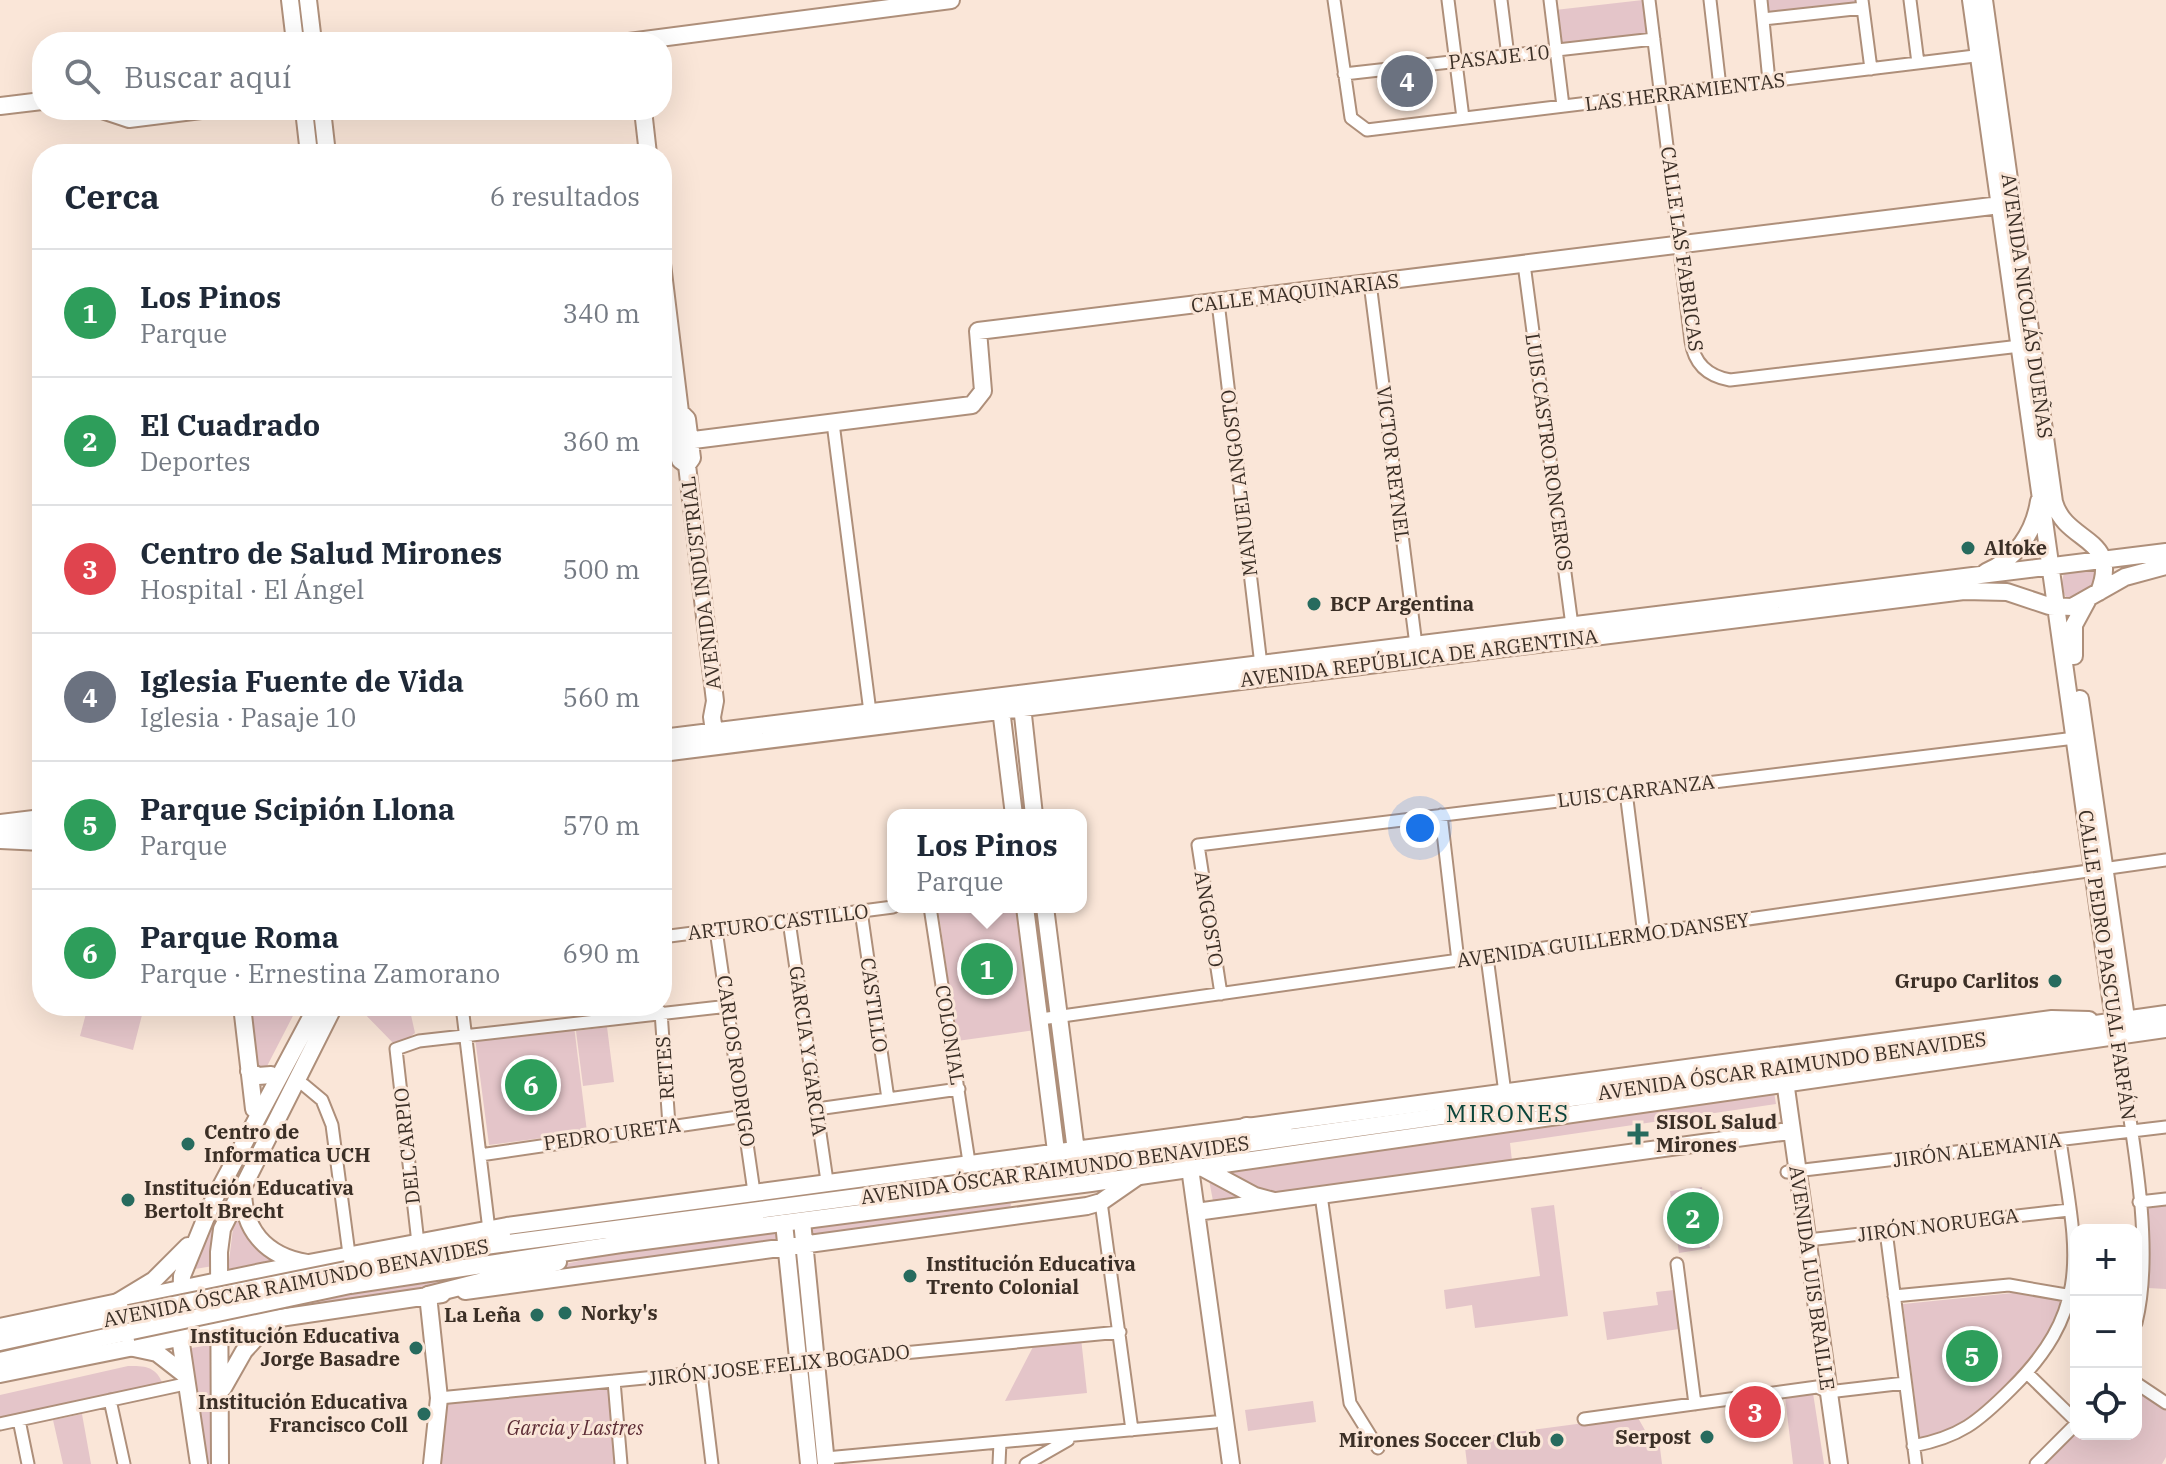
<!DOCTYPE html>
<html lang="es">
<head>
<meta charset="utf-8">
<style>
  :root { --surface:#fff; --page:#f2f2f3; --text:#1f2937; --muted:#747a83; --line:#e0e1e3; --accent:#0b8043 }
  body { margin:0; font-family:"IBM Plex Serif",serif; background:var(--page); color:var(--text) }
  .controls { position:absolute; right:24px; bottom:24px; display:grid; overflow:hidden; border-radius:16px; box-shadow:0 8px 32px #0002 }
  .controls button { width:72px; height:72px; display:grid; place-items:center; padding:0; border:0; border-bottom:2px solid var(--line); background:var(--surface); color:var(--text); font:40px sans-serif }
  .you { position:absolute; left:1420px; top:828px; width:28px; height:28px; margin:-20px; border:6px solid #fff; border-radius:50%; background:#1a73e8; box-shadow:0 0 0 12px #1a73e833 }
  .badge { display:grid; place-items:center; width:52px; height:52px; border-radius:50%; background:var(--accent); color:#fff; font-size:26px; font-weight:700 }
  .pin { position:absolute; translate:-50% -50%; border:4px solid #fff; box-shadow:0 2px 8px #0006 }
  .popup { position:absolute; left:887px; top:809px; width:200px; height:104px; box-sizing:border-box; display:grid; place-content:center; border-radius:16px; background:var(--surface); filter:drop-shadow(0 2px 6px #0005); font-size:26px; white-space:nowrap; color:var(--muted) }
  .popup b { font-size:30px; color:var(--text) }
  .popup::after { content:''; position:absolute; left:50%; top:100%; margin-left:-16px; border:16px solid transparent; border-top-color:var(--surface) }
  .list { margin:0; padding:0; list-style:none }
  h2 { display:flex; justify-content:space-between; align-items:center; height:104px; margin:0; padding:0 32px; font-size:34px }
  h2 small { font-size:26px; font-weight:400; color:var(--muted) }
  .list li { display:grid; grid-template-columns:52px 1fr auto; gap:24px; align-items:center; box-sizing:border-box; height:128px; padding:0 32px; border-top:2px solid var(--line) }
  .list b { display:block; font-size:30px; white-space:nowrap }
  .list p { margin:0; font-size:26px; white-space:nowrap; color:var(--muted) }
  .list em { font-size:26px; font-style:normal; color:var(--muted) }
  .icon { flex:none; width:44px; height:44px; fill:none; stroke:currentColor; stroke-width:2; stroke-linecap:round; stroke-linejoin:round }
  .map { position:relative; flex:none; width:2166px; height:1464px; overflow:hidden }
  .search { position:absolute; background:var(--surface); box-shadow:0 8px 32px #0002; left:32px; top:32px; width:640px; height:88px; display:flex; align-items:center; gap:20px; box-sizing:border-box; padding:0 28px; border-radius:32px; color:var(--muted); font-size:30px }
  .panel { position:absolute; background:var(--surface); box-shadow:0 8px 32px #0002; left:32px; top:144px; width:640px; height:872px; border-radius:32px }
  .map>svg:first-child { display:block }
  .green { fill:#e4c5c9 }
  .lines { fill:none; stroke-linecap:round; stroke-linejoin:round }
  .street-casing { stroke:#ae8f7a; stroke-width:15 }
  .secondary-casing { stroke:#ae8f7a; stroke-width:20 }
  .primary-casing { stroke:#ae8f7a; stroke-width:20 }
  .street { stroke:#fff; stroke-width:11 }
  .secondary { stroke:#fff; stroke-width:16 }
  .primary { stroke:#fff; stroke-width:16 }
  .primary-bridge-casing { stroke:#ae8f7a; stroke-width:20; stroke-linecap:butt }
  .primary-bridge { stroke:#fff; stroke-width:16 }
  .poi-dot { fill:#276b5e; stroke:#fae6d8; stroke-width:3 }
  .labels { text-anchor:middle; stroke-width:6; stroke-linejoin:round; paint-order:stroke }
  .street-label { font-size:20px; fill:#3b2f26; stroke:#fae6d8 }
  .poi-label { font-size:20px; font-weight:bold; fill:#3b2f26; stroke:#fae6d8; text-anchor:start }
  .park-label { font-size:20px; font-style:italic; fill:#5c2c35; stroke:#fae6d8 }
  .quarter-label { font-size:24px; letter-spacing:2px; fill:#0a443a; stroke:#fae6d8 }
</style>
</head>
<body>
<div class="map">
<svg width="2166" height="1464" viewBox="0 0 2166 1464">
  <rect width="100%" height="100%" fill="#fae6d8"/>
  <!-- green -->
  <path class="green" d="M1643 0 1647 37 1559 46 1555 10Z
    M1765 0H1864L1865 6 1767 16Z
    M2089 566 2097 575 2094 585 2077 599H2067L2061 588 2064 572Z
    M1019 907 1035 1030 957 1041 938 908Z
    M88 1006H108L142 1015 133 1050 80 1036Z
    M248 1006H298L263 1074 255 1070Z
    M316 1006H326L213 1266 195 1269 197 1251Z
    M357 1006H409L415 1033 397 1047Z
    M574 1026 587 1132 489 1145 475 1038Z
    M607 1027 614 1082 583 1086 576 1031Z
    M1774 1092 1776 1104 1510 1143 1512 1161 1213 1201 1209 1180 1216 1170Z
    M1702 1187 1703 1195 1686 1194 1677 1199 1683 1240 1708 1237 1710 1248 1679 1253 1670 1191Z
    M1702 1197 1708 1235 1684 1239 1679 1200Z
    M1009 1200 1011 1205 1007 1211 812 1239 808 1225Z
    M242 1204 281 1259 228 1269 234 1220Z
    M2166 1204V1289L2148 1288 2145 1206Z
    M1554 1205 1568 1316 1475 1328 1472 1305 1446 1309 1444 1290 1540 1276 1531 1208Z
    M779 1230V1242L498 1281C590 1255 683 1240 779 1230Z
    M509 1268 408 1290 236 1319V1316L342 1293Z
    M1674 1290 1679 1329 1607 1340 1603 1312 1658 1305 1656 1292Z
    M2023 1292 2066 1299C2049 1345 2014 1393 1973 1421 1959 1431 1936 1435 1920 1440L1903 1304Z
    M1081 1338 1087 1393 1005 1401 1035 1343Z
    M210 1345 211 1464H204L185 1349Z
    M128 1366C144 1366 155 1366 162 1382L0 1418V1395Z
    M2136 1387 2166 1407V1457L2162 1464H2046L2076 1431V1434H2136Z
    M609 1389 615 1464H438L445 1401Z
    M1813 1393 1824 1464H1793L1785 1397Z
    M1313 1401 1316 1422 1248 1431 1245 1410Z
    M82 1414 91 1464H63L53 1420Z
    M1637 1416 1651 1441 1659 1440 1662 1464H1467L1464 1439Z"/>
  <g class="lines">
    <defs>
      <path id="street" d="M1334 0 1351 118 1367 130 1983 55
        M1448 0 1463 118
        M1501 0 1508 56
        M1550 0 1563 106
        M1649 0 1691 341C1694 363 1707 376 1730 380L2020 346
        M1710 0 1720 87
        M1761 0 1769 81
        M1862 0 1871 69
        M1910 0 1918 63
        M1763 19 1863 8
        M1344 74 1654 39
        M1524 264 1573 633
        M1370 283 1416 645
        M1218 302 1261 665
        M833 423 870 712
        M1626 792 1644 935
        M1441 815 1458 961
        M930 907 969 1162
        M861 911 888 1099
        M789 921 827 1181
        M716 930 754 1192
        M662 937 893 907
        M1487 957 1505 1093
        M1221 994 1198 845 2075 738
        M462 1006 489 1230
        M661 1012 669 1125
        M1041 1019 2166 860
        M2117 1036C2129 1120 2156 1242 2136 1323
        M304 1085 322 1100 332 1125 349 1254
        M817 1109 959 1089
        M480 1155 745 1116
        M1787 1172 2166 1127
        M1321 1195 1350 1403 1378 1448
        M1101 1202 1132 1430
        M2139 1202 2166 1199
        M1886 1231 1916 1464
        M1808 1240 2069 1210
        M418 1243 396 1049 419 1041 729 1006
        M1677 1264 1695 1404
        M1894 1296 2009 1285 2072 1296
        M701 1373 712 1464
        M2027 1373 2076 1421
        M614 1381 621 1464
        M2136 1383 2166 1403
        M439 1398 1120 1332
        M110 1400 124 1464
        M1584 1419 1817 1387 1828 1392 1905 1383
        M19 1420 28 1464
        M0 1424 185 1384
        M1913 1446C1960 1437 1978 1422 2011 1389 2096 1305 2075 1247 2060 1140
        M826 1458 1215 1422
        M999 1464 1000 1442
        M1026 1464 1068 1440
        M2036 1464 2076 1424"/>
      <path id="secondary" d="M1971 0 2116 1034
        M1984 0 2054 502C2066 544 2121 536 2099 592
        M629 42 951 0
        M0 106 42 101
        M102 110 129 119 201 110
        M643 110 648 154
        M662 264 680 412 687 419 692 458 687 465 715 701 712 717 715 739
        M680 412C672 426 678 444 680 460L687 465
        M662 444 972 405 983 391 978 331 2000 205
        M1986 572C2016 559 2034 533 2039 501
        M2074 656V625L2087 601
        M1021 697 1034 815
        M2080 699 2128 1032
        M1000 701 1014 815
        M662 738 2166 552
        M662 753 1964 591 2007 592 2049 606 2072 607 2125 577 2166 566
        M0 823 42 818
        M2 836 42 831
        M1025 907 1057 1159
        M1045 907 1077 1159
        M242 1006 254 1109
        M249 1071 258 1076 271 1075
        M1779 1072 1785 1081 1839 1464
        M1185 1158 1190 1168 1231 1464
        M1196 1212 1782 1132
        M802 1221 826 1464
        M784 1223 809 1464
        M465 1291 1087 1206 1101 1202 1137 1177
        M428 1295 439 1398 432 1464
        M0 1327 266 1271 507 1226 2052 1019 2089 1020
        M0 1374 273 1319 442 1294"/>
      <path id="primary" d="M290 0 295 42
        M308 0 313 42
        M304 110 309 154
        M322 110 327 154
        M0 840 42 842
        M1246 1126 1284 1132
        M1201 1167 1255 1196 1274 1201
        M243 1187C242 1229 265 1256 307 1263
        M465 1236 502 1235
        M346 1270 470 1248 1046 1172 2166 1014
        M350 1285 621 1244 1091 1183 2166 1029
        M428 1295 558 1262
        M116 1303 154 1280 188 1246
        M0 1342 129 1314
        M129 1347 157 1353 184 1374
        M0 1361 132 1331
        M223 1388 244 1351 273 1319
        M199 1464 180 1337 182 1276 211 1205 317 1006
        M220 1464 219 1252 222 1229 334 1006"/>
    </defs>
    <!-- street casing -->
    <use href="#street" class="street-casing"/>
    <!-- secondary casing -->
    <use href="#secondary" class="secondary-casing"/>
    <!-- primary casing -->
    <use href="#primary" class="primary-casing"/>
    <!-- street -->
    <use href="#street" class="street"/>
    <!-- secondary -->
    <use href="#secondary" class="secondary"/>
    <!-- primary -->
    <use href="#primary" class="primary"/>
    <defs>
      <path id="primary-bridge" d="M129 1314 346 1270
        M132 1331 350 1285"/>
    </defs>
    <!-- primary-bridge casing -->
    <use href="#primary-bridge" class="primary-bridge-casing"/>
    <!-- primary-bridge -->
    <use href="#primary-bridge" class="primary-bridge"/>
  </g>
  <!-- markers -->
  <g class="poi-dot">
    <circle cx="1968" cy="548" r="8"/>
    <circle cx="1314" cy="604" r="8"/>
    <circle cx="2055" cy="981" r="8"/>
    <path d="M1634 1122h8v8h8v8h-8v8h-8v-8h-8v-8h8z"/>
    <circle cx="188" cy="1144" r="8"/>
    <circle cx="128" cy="1200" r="8"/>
    <circle cx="910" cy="1276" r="8"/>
    <circle cx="565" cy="1313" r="8"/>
    <circle cx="537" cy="1315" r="8"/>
    <circle cx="416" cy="1348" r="8"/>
    <circle cx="424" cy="1414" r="8"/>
    <circle cx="1707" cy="1437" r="8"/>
    <circle cx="1557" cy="1440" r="8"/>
  </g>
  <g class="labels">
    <!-- street labels -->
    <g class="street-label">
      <text transform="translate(1499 57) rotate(-6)" y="7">PASAJE 10</text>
      <text transform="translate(1685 92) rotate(-7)" y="7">LAS HERRAMIENTAS</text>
      <text transform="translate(1682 249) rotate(82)" y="7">CALLE LAS FABRICAS</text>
      <text transform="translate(1295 293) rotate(-7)" y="7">CALLE MAQUINARIAS</text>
      <text transform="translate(2027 306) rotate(82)" y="7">AVENIDA NICOLÁS DUEÑAS</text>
      <text transform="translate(1549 452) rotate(82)" y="7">LUIS CASTRO RONCEROS</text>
      <text transform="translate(1393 464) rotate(83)" y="7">VICTOR REYNEL</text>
      <text transform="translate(1239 483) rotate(-97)" y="7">MANUEL ANGOSTO</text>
      <text transform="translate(701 583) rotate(-97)" y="7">AVENIDA INDUSTRIAL</text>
      <text transform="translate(1419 658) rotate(-7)" y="7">AVENIDA REPÚBLICA DE ARGENTINA</text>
      <text transform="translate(1636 791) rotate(-7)" y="7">LUIS CARRANZA</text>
      <text transform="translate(1209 919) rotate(81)" y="7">ANGOSTO</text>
      <text transform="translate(778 922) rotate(-7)" y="7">ARTURO CASTILLO</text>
      <text transform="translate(1603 940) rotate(-8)" y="7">AVENIDA GUILLERMO DANSEY</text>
      <text transform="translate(2107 965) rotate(82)" y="7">CALLE PEDRO PASCUAL FARFÁN</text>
      <text transform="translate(874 1005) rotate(82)" y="7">CASTILLO</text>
      <text transform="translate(950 1035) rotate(81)" y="7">COLONIAL</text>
      <text transform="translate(808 1051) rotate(82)" y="7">GARCIA Y GARCIA</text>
      <text transform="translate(736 1061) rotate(82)" y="7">CARLOS RODRIGO</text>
      <text transform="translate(1792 1066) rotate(-8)" y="7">AVENIDA ÓSCAR RAIMUNDO BENAVIDES</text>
      <text transform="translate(665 1068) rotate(-94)" y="7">RETES</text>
      <text transform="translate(612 1134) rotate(-8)" y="7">PEDRO URETA</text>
      <text transform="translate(407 1146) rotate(-96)" y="7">DEL CARPIO</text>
      <text transform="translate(1977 1150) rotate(-7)" y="7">JIRÓN ALEMANIA</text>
      <text transform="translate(1055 1170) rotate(-8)" y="7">AVENIDA ÓSCAR RAIMUNDO BENAVIDES</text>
      <text transform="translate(1938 1225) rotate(-7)" y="7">JIRÓN NORUEGA</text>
      <text transform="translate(1812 1278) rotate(82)" y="7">AVENIDA LUIS BRAILLE</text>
      <text transform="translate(296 1283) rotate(-11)" y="7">AVENIDA ÓSCAR RAIMUNDO BENAVIDES</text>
      <text transform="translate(779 1365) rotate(-6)" y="7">JIRÓN JOSE FELIX BOGADO</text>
    </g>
    <!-- poi labels -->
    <g class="poi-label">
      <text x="1984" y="555">Altoke</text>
      <text x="1330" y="611">BCP Argentina</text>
      <text x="2039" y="988" text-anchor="end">Grupo Carlitos</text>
      <text x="1656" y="1129">SISOL Salud<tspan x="1656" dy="23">Mirones</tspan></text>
      <text x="204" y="1139">Centro de<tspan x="204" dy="23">Informatica UCH</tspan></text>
      <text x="144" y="1195">Institución Educativa<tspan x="144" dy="23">Bertolt Brecht</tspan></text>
      <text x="926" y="1271">Institución Educativa<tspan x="926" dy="23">Trento Colonial</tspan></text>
      <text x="581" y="1320">Norky's</text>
      <text x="521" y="1322" text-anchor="end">La Leña</text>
      <text x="400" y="1343" text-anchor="end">Institución Educativa<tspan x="400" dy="23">Jorge Basadre</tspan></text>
      <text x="408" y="1409" text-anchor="end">Institución Educativa<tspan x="408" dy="23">Francisco Coll</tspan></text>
      <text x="1691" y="1444" text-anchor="end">Serpost</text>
      <text x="1541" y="1447" text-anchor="end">Mirones Soccer Club</text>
    </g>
    <!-- park labels -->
    <g class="park-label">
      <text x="575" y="1435">Garcia y Lastres</text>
    </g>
    <!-- quarter labels -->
    <g class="quarter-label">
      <text x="1508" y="1122">MIRONES</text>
    </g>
  </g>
</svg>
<div class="controls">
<button>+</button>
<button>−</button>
<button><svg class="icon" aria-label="locate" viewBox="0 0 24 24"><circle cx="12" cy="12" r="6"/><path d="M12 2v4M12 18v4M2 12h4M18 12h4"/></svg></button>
</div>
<div class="you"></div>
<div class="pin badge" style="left:987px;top:969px;background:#2e9e5b">1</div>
<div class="popup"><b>Los Pinos</b>Parque</div>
<div class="pin badge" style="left:1693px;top:1218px;background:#2e9e5b">2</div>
<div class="pin badge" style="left:1755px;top:1412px;background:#e0444e">3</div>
<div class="pin badge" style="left:1407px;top:81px;background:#6b7280">4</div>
<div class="pin badge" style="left:1972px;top:1356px;background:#2e9e5b">5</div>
<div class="pin badge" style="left:531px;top:1085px;background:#2e9e5b">6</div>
<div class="search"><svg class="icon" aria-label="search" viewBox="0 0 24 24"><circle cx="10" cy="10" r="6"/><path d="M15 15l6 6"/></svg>Buscar aquí</div>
<section class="panel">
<h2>Cerca<small>6 resultados</small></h2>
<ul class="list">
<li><span class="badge" style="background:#2e9e5b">1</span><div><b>Los Pinos</b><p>Parque</p></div><em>340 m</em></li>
<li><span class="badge" style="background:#2e9e5b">2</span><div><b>El Cuadrado</b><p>Deportes</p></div><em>360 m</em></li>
<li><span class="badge" style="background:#e0444e">3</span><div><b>Centro de Salud Mirones</b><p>Hospital · El Ángel</p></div><em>500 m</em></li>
<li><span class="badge" style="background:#6b7280">4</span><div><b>Iglesia Fuente de Vida</b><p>Iglesia · Pasaje 10</p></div><em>560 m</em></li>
<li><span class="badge" style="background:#2e9e5b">5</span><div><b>Parque Scipión Llona</b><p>Parque</p></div><em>570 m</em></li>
<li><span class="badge" style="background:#2e9e5b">6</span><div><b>Parque Roma</b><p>Parque · Ernestina Zamorano</p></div><em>690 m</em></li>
</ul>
</section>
</div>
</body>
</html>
